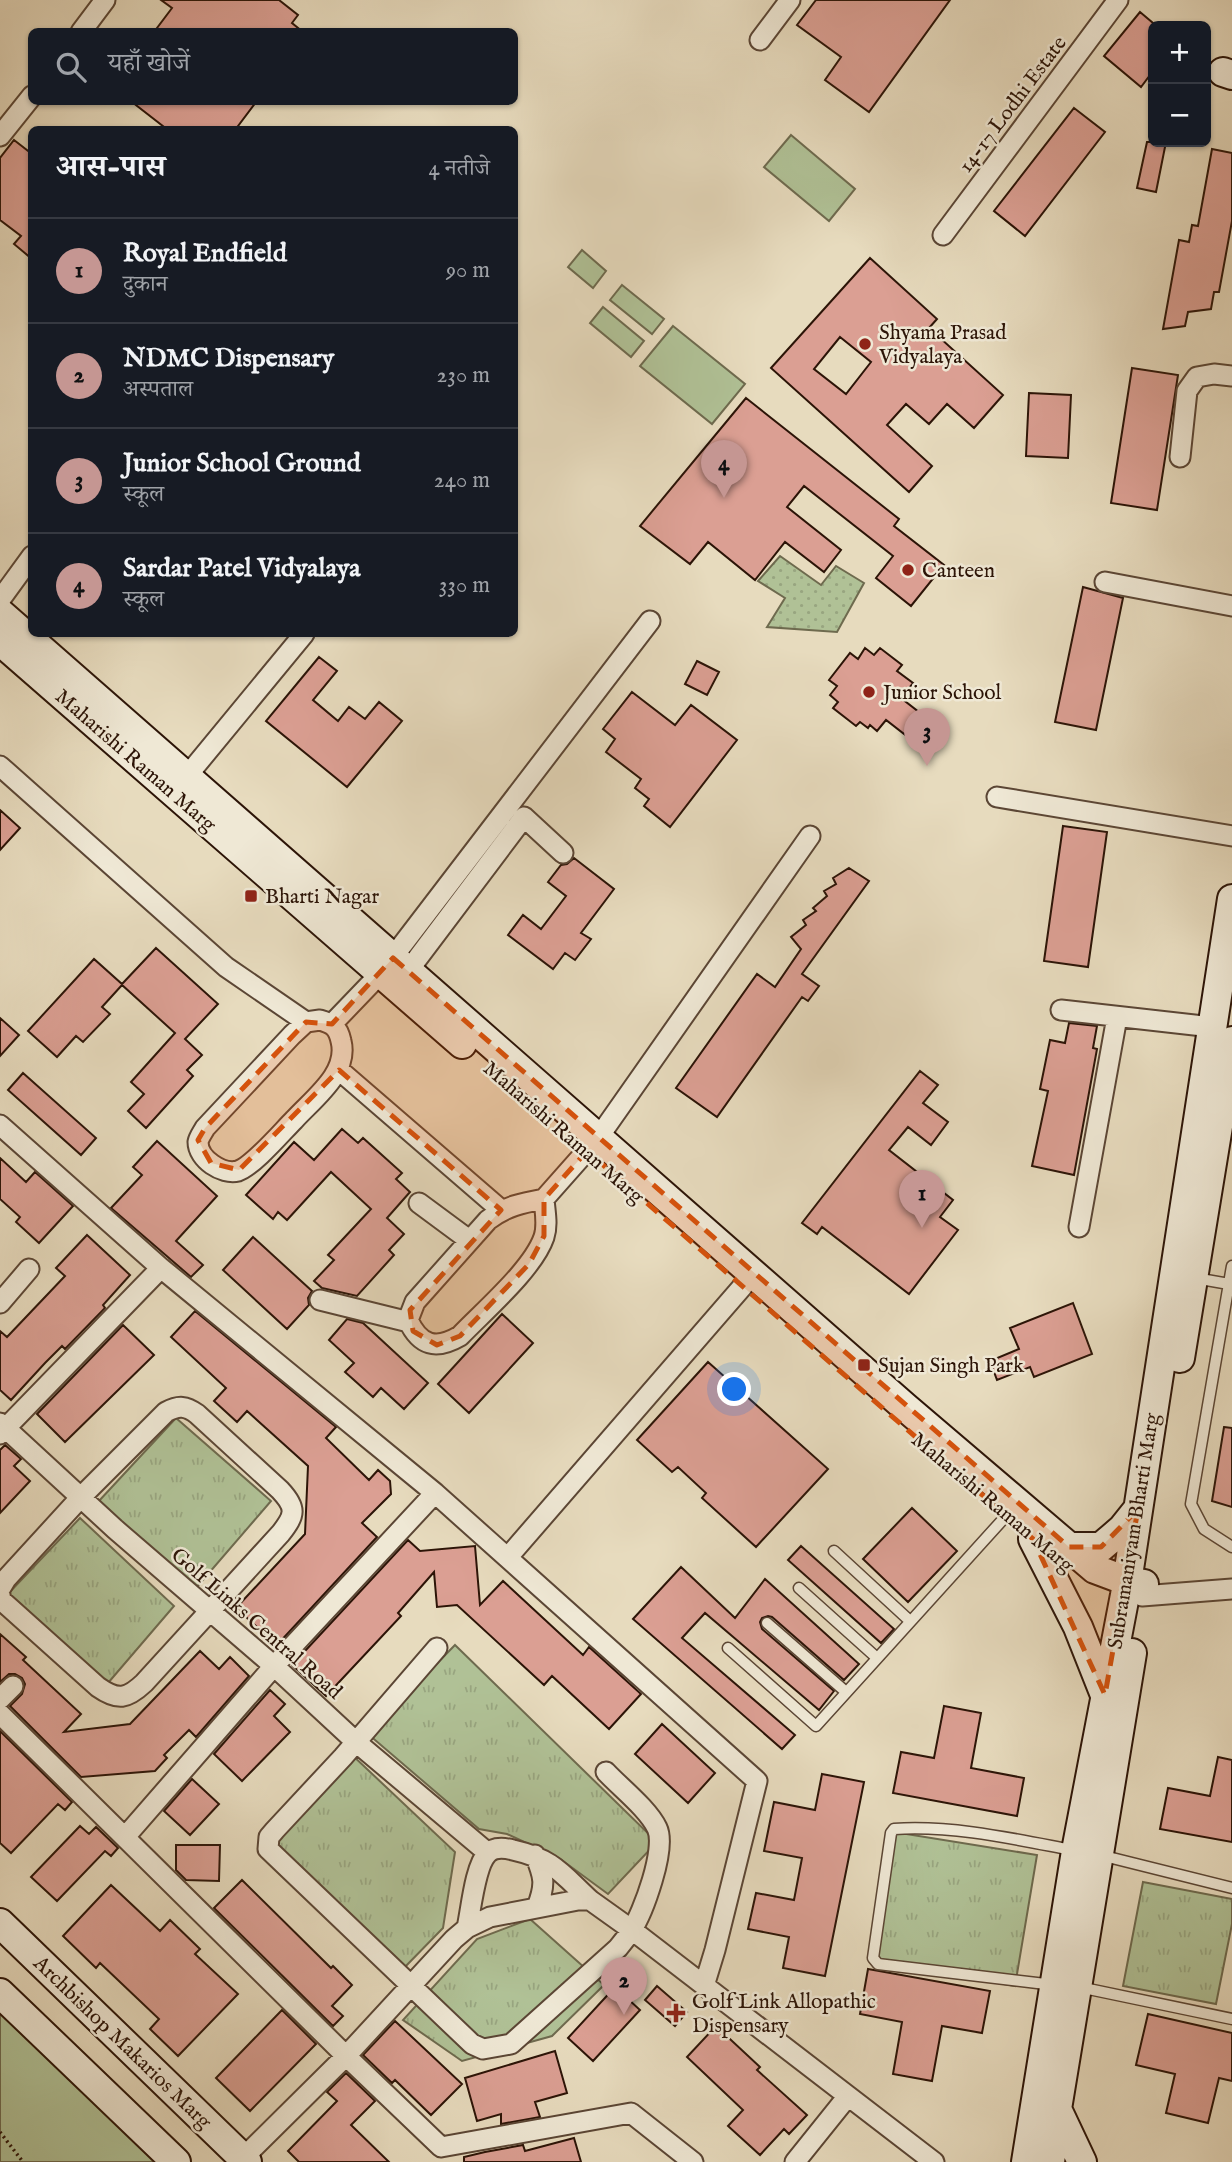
<!DOCTYPE html>
<html lang="hi">
<head>
<meta charset="utf-8">
<style>
  :root { --surface:#171b24; --page:#20242c; --text:#f1f3f6; --muted:#9ea1a6; --line:#363941; --accent:#c59692 }
  body { margin:0; font-family:"IM FELL English","Noto Serif Devanagari",serif; background:var(--page); color:var(--text) }
  .controls { position:absolute; right:21px; top:21px; display:grid; overflow:hidden; border-radius:10px; box-shadow:0 2px 5px #0004 }
  .controls button { width:63px; height:63px; display:grid; place-items:center; padding:0; border:0; border-bottom:2px solid var(--line); background:var(--surface); color:var(--text); font:35px sans-serif }
  .you { position:absolute; left:735px; top:1390px; width:24px; height:24px; margin:-18px; border:5px solid #fff; border-radius:50%; background:#1a73e8; box-shadow:0 0 0 10px #1a73e833 }
  .badge { display:grid; place-items:center; width:46px; height:46px; border-radius:50%; background:var(--accent); color:#111; font-size:23px; font-weight:700 }
  .pin { position:absolute; translate:-50% -58px; filter:drop-shadow(0 2px 4px #0008) }
  .pin::after { content:''; position:absolute; top:37px; width:24px; height:21px; background:inherit; clip-path:polygon(0 0,100% 0,50% 100%) }
  .list { margin:0; padding:0; list-style:none }
  h2 { display:flex; justify-content:space-between; align-items:center; height:91px; margin:0; padding:0 28px; font-size:30px }
  h2 small { font-size:23px; font-weight:400; color:var(--muted) }
  .list li { display:grid; grid-template-columns:46px 1fr auto; gap:21px; align-items:center; box-sizing:border-box; height:105px; padding:0 28px; border-top:2px solid var(--line) }
  .list b { display:block; font-size:26px; white-space:nowrap }
  .list p { margin:0; font-size:23px; white-space:nowrap; color:var(--muted) }
  .list em { font-size:23px; font-style:normal; color:var(--muted) }
  .icon { flex:none; width:38px; height:38px; fill:none; stroke:currentColor; stroke-width:2; stroke-linecap:round; stroke-linejoin:round }
  .map { position:relative; flex:none; width:1232px; height:2162px; overflow:hidden }
  .search { position:absolute; background:var(--surface); box-shadow:0 2px 5px #0004; left:28px; top:28px; width:490px; height:77px; display:flex; align-items:center; gap:18px; box-sizing:border-box; padding:0 24px; border-radius:10px; color:var(--muted); font-size:26px }
  .panel { position:absolute; background:var(--surface); box-shadow:0 2px 5px #0004; left:28px; top:126px; width:490px; height:511px; border-radius:10px }
  .map>svg:first-child { display:block }
  .grass { fill:#b0c196; stroke:#6e6a4e; stroke-width:2 }
  .park { fill:url(#park-tufts); stroke:#6e6a4e; stroke-width:2 }
  .garden { fill:url(#garden-dots); stroke:#6e6a4e; stroke-width:2 }
  .building { fill:#db9f93; stroke:#2c1407; stroke-width:2; fill-rule:evenodd }
  .lines { fill:none; stroke-linecap:round; stroke-linejoin:round }
  .lane-casing { stroke:#5b4635; stroke-width:13 }
  .street-casing { stroke:#5b4635; stroke-width:23 }
  .secondary-casing { stroke:#2c1407; stroke-width:32 }
  .path { stroke:#2c1407; stroke-width:3.5; stroke-dasharray:2 3.5; stroke-linecap:butt }
  .lane { stroke:#efe8d5; stroke-width:10 }
  .street { stroke:#efe8d5; stroke-width:19 }
  .secondary { stroke:#efe8d5; stroke-width:28 }
  .marked { fill:#d5520c; fill-opacity:0.2; stroke:#d5520c; stroke-width:5; stroke-dasharray:14 9; stroke-linejoin:round }
  .poi-dot { fill:#8f2418; stroke:#efe8d5; stroke-width:2.5 }
  .labels { text-anchor:middle; stroke-width:5; stroke-linejoin:round; paint-order:stroke }
  .street-label { font-size:21px; fill:#2c1407; stroke:#efe8d5 }
  .poi-label { font-size:21px; fill:#2c1407; stroke:#efe8d5; text-anchor:start }
</style>
</head>
<body>
<div class="map">
<svg width="1232" height="2162" viewBox="0 0 1232 2162">
  <defs>
    <pattern id="park-tufts" width="24" height="20" patternUnits="userSpaceOnUse" patternTransform="scale(1.75)"><rect width="24" height="20" fill="#b0c196"/><path d="M3 7l-1-3M5 7V3M7 7l1-3M15 17l-1-3M17 17v-4M19 17l1-3" fill="none" stroke="#98a580"/></pattern>
    <pattern id="garden-dots" width="8" height="8" patternUnits="userSpaceOnUse" patternTransform="scale(1.75)"><rect width="8" height="8" fill="#b0c196"/><path d="M2 2h.1M6 6h.1" fill="none" stroke="#98a580" stroke-width="1.8" stroke-linecap="round"/></pattern>
  </defs>
  <rect width="100%" height="100%" fill="#e7dbbe"/>
  <filter id="stains"><feTurbulence type="fractalNoise" baseFrequency=".00286" numOctaves="4"/><feColorMatrix values="0 0 0 0 .2 0 0 0 0 .09 0 0 0 0 .02 0 0 0 .5 -.17"/></filter>
  <radialGradient id="worn" r=".72"><stop offset=".6" stop-color="#630" stop-opacity="0"/><stop offset="1" stop-color="#630" stop-opacity=".3"/></radialGradient>
  <!-- grass -->
  <path class="grass" d="M791 135 855 189 829 221 764 167Z
    M582 250 606 271 593 288 568 267Z
    M622 285 664 319 652 334 610 300Z
    M603 307 644 341 631 357 590 323Z
    M673 326 745 384 712 424 640 366Z
    M0 2008 161 2162H0Z"/>
  <!-- park -->
  <path class="park" d="M176 1418 271 1501 196 1588 98 1502Z
    M80 1518 174 1606 108 1683 6 1596Z
    M455 1645 657 1842 608 1894 559 1858 507 1834 479 1829 368 1734Z
    M350 1753 455 1852 443 1928 401 1971 267 1844Z
    M894 1832 1037 1855 1015 1986 868 1959Z
    M1143 1882 1232 1899V1924L1216 2004 1123 1986Z
    M530 1919 604 1985 552 2036 462 2061 403 2020 477 1939Z"/>
  <!-- garden -->
  <path class="garden" d="M780 556 821 585 836 566 864 583 837 632 767 627 785 598 758 581Z"/>
  <!-- building -->
  <path class="building" d="M161 0H279L298 15 292 23 303 32H154L172 8Z
    M816 0H950L869 112 825 80 841 57 797 25Z
    M1140 12 1153 23V71L1141 87 1104 56Z
    M132 102H256L235 130H168Z
    M1074 108 1105 132 1025 236 994 211Z
    M14 140 32 154V259L14 244 21 236 0 220V158Z
    M1147 142H1166L1156 192 1137 188Z
    M1212 149 1232 153V221L1219 292H1214L1211 309 1188 312 1185 326 1163 329 1179 240 1189 242 1192 225 1198 226Z
    M870 258 937 319 929 328 1003 395 974 428 947 404 929 424 906 404 887 425 932 466 909 492 771 368ZM840 337 871 362 846 394 814 369Z
    M1132 368 1178 375 1157 510 1111 503Z
    M1029 393 1071 395 1068 458 1026 456Z
    M746 398 899 519 894 526 944 565 911 606 876 578 893 556 804 486 787 507 841 550 824 572 785 542 755 580 708 542 690 564 640 526Z
    M1083 587 1123 598 1096 730 1055 722Z
    M865 648 874 655 880 648 902 665 897 671 913 683 901 698 924 716 908 737 886 720 877 731 870 725 868 728 860 722 856 726 833 708 838 702 830 695 837 686 829 680 850 653 858 659Z
    M319 657 337 671 313 700 338 721 349 707 365 719 379 702 402 721 347 787 266 721Z
    M697 661 719 672 707 695 685 684Z
    M632 692 675 725 691 705 737 740 670 827 644 806 649 799 635 788 641 779 606 752 615 739 603 729Z
    M0 810 20 828 0 850Z
    M1063 826 1107 832 1088 967 1044 961Z
    M574 858 614 889 581 933 591 939 575 960 565 953 553 969 508 935 523 915 541 929 566 896 548 882 561 865 567 864Z
    M849 868 869 881 802 974 819 986 808 1001 802 997 717 1117 676 1088 757 974 775 987 801 949 791 937 806 925 803 920 816 911 813 908 827 896 824 891 836 884 833 878Z
    M156 948 218 1004 185 1039 202 1055 187 1070 193 1076 146 1128 128 1111 144 1094 131 1082 175 1033 122 985 102 1007 110 1014 83 1042 76 1036 57 1057 28 1031 94 959 122 984Z
    M0 1018 19 1035 0 1056Z
    M1069 1023 1097 1026 1093 1048 1097 1049 1074 1175 1032 1166 1048 1091 1040 1089 1050 1040 1065 1043Z
    M920 1071 938 1085 923 1103 948 1122 931 1145 908 1127 889 1150 953 1200 940 1217 958 1230 909 1294 822 1227 817 1234 802 1223Z
    M23 1073 96 1138 81 1155 8 1090Z
    M342 1129 358 1143 363 1138 402 1173 396 1179 410 1192 387 1218 404 1234 389 1250 394 1255 357 1296 322 1288 314 1281 334 1260 328 1255 371 1209 331 1172 287 1220 278 1212 273 1219 246 1195 294 1142 314 1160Z
    M157 1141 217 1196 176 1241 203 1265 191 1277 111 1208 142 1175 133 1167Z
    M0 1158 26 1182 35 1172 73 1206 39 1243 16 1222 20 1217 0 1199Z
    M87 1235 130 1275 103 1305 105 1308 65 1349 62 1346 45 1363 11 1400 0 1390V1331L7 1337 65 1276 56 1268Z
    M253 1237 312 1291 308 1298 309 1305 287 1329 223 1270Z
    M1073 1303 1092 1354 1034 1377 1030 1367 997 1380 990 1361 1019 1349 1010 1328Z
    M195 1311 336 1427 326 1438 369 1480 378 1470 390 1481 391 1494 362 1523 377 1537 277 1645 236 1608 305 1534 308 1466 247 1411 237 1422 214 1401 226 1388 171 1337Z
    M502 1314 533 1343 469 1413 438 1384Z
    M347 1319 363 1323 428 1383 404 1409 381 1388 373 1397 345 1372 354 1363 329 1340Z
    M123 1325 154 1355 65 1442 37 1414Z
    M708 1362 828 1469 756 1547 702 1498 706 1493 678 1467 672 1472 637 1440Z
    M1224 1427 1232 1428V1507L1212 1501Z
    M5 1445 21 1459 14 1466 30 1481 0 1513V1450Z
    M912 1508 957 1551 908 1602 863 1559Z
    M408 1540 420 1551 475 1546 480 1605 503 1581 583 1655 589 1647 641 1694 609 1729 552 1676 544 1685 457 1605 437 1607 434 1572 398 1613 401 1616 326 1696 292 1665Z
    M801 1546 894 1629 881 1643 788 1560Z
    M681 1567 735 1618 765 1579 859 1664 844 1680 772 1617 768 1616 762 1618 760 1622 762 1629 834 1691 819 1710 705 1613 682 1638 795 1735 782 1749 633 1619Z
    M0 1634 26 1657 23 1660 81 1714 64 1732 130 1724 200 1651 219 1669 230 1657 249 1676 196 1737 189 1730 164 1755 167 1758 155 1771 81 1777 10 1706 22 1694 25 1684 22 1678 15 1674H9L0 1682Z
    M270 1690 285 1704 274 1716 290 1732 242 1781 214 1754Z
    M944 1706 981 1713 971 1768 1024 1778 1017 1816 893 1793 901 1752 934 1758Z
    M662 1724 715 1773 688 1803 635 1754Z
    M0 1731 72 1802 65 1810 58 1804 11 1853 0 1843Z
    M1218 1757 1232 1760V1842L1160 1829 1168 1788 1210 1796Z
    M822 1774 864 1782 825 1976 783 1968 789 1937 748 1929 756 1893 794 1900 802 1858 764 1851 774 1802 815 1810Z
    M192 1779 219 1804 190 1835 164 1811Z
    M80 1826 89 1834 96 1827 118 1848 111 1856 105 1851 57 1901 31 1877Z
    M176 1845H220L219 1881 186 1880 176 1870Z
    M242 1880 331 1968 333 1966 352 1985 332 2006 343 2016 333 2026 214 1908Z
    M111 1885 160 1931 170 1920 200 1949 195 1954 238 1994 178 2056 150 2029 159 2019 100 1963 96 1968 63 1936Z
    M868 1969 990 1991 982 2033 942 2026 932 2081 893 2074 902 2022 860 2014Z
    M657 1986 687 2012 675 2026 645 2000Z
    M615 1987 640 2010 593 2061 568 2038Z
    M282 2010 316 2044 250 2111 216 2078Z
    M1148 2014 1232 2033V2081L1219 2078 1208 2123 1166 2113 1175 2074 1136 2065Z
    M395 2021 462 2084 431 2115 395 2080 392 2083 363 2055Z
    M716 2026 760 2067 757 2070 807 2115 789 2134 784 2129 760 2155 728 2126 743 2110 687 2057Z
    M555 2051 567 2093 535 2102 540 2117 501 2124V2114L477 2121 465 2078Z
    M346 2073 375 2101 351 2125 389 2162H299L288 2151 337 2101 327 2092Z
    M574 2138 581 2162H464V2157L485 2152 523 2145 525 2151Z"/>
  <g class="lines">
    <defs>
      <path id="lane" d="M1232 1266 1191 1504 1204 1529 1232 1547
        M1195 1278 1229 1284
        M834 1551 910 1621
        M799 1588 877 1658
        M767 1623 846 1692
        M728 1648 816 1726 1006 1516
        M1100 1855 1232 1888
        M1054 1985 878 1964 873 1958 891 1833 894 1829C953 1825 1014 1839 1072 1850
        M1079 1987 1232 2019"/>
      <path id="street" d="M81 32 105 0
        M760 40 790 0
        M0 136 32 96
        M943 235 1118 0
        M1180 457 1187 391 1197 377 1214 374 1232 376
        M1105 582 1232 606
        M0 600 32 556
        M0 766 226 967 306 1022
        M187 776 304 634
        M997 797 1232 836
        M408 971 524 817 563 853
        M1061 1010 1212 1027
        M320 1020C333 1024 338 1027 341 1041 349 1073 314 1098 294 1120 282 1132 253 1166 238 1171 222 1175 198 1159 198 1142 199 1137 203 1132 205 1128L292 1035 306 1022Z
        M332 1024 380 974 650 621
        M339 1070 501 1210
        M0 1125 161 1268 435 1493 757 1781 715 1950 704 1986
        M544 1199C545 1212 548 1225 544 1237 533 1269 485 1310 460 1336 436 1350 420 1346 408 1320L415 1302 488 1220C506 1206 522 1203 544 1199L598 1138 810 836
        M419 1203 469 1240
        M1079 1227 1117 1017
        M320 1300 409 1322
        M0 1303 29 1269
        M0 1423 115 1529 274 1666 356 1742 488 1853
        M0 1434 161 1268
        M508 1557 743 1286
        M0 1589 6 1579 81 1497 166 1412C179 1405 186 1406 197 1414L280 1490C297 1508 295 1515 281 1533L144 1683C127 1699 118 1701 98 1687L10 1608 1 1600 0 1595
        M1142 1596 1232 1589
        M437 1648 343 1757 275 1830 269 1837 268 1849 472 2044 483 2049 511 2044 618 1948C622 1943 627 1937 631 1931 643 1913 667 1848 657 1828 648 1809 621 1788 606 1772
        M0 1699 13 1686
        M0 1714 346 2056 441 2147 631 2113 693 2162
        M125 1837 274 1666 435 1493
        M535 1855C544 1877 546 1884 537 1907
        M467 1928C471 1910 475 1866 487 1854 494 1846 505 1848 513 1850 553 1859 561 1873 590 1900
        M239 2162 346 2056 454 1939 467 1928 490 1917 578 1900H590L632 1930 934 2162
        M795 2162 848 2096"/>
      <path id="secondary" d="M1223 72 1232 75
        M0 613 905 1407 1095 1569 1127 1581 1144 1584
        M0 641 462 1044
        M1180 1358 1232 1041
        M1033 1539 1078 1627 1105 1695
        M1069 1547H1101L1122 1529 1138 1509
        M0 1923 247 2162
        M0 1993 176 2162
        M1057 2109 1082 2162
        M1026 2162 1076 1851 1125 1595 1232 899
        M1050 2162 1057 2109 1132 1653"/>
    </defs>
    <!-- lane casing -->
    <use href="#lane" class="lane-casing"/>
    <!-- street casing -->
    <use href="#street" class="street-casing"/>
    <!-- secondary casing -->
    <use href="#secondary" class="secondary-casing"/>
    <!-- path -->
    <path class="path" d="M0 2132 23 2162"/>
    <!-- lane -->
    <use href="#lane" class="lane"/>
    <!-- street -->
    <use href="#street" class="street"/>
    <!-- secondary -->
    <use href="#secondary" class="secondary"/>
  </g>
  <!-- marked area -->
  <path class="marked" d="M393 958 1069 1547H1101L1138 1509 1105 1695 1033 1539 587 1151 544 1199V1236L529 1264 460 1336 437 1345 413 1331 410 1310 501 1210 339 1070 239 1170 211 1163 198 1140 205 1128 306 1022 332 1024Z"/>
  <!-- markers -->
  <g class="poi-dot">
    <circle cx="865" cy="344" r="7"/>
    <circle cx="908" cy="570" r="7"/>
    <circle cx="869" cy="692" r="7"/>
    <rect x="244" y="889" width="14" height="14" rx="3.5"/>
    <rect x="857" y="1358" width="14" height="14" rx="3.5"/>
    <path d="M672.5 2002.5h7v7h7v7h-7v7h-7v-7h-7v-7h7z"/>
  </g>
  <g class="labels">
    <!-- street labels -->
    <g class="street-label">
      <text transform="translate(1012 104) rotate(-53)" y="7">14-17 Lodhi Estate</text>
      <text transform="translate(136 760) rotate(41)" y="7">Maharishi Raman Marg</text>
      <text transform="translate(564 1132) rotate(41)" y="7">Maharishi Raman Marg</text>
      <text transform="translate(993 1502) rotate(40)" y="7">Maharishi Raman Marg</text>
      <text transform="translate(1133 1531) rotate(-81)" y="7">Subramaniyam Bharti Marg</text>
      <text transform="translate(257 1623) rotate(41)" y="7">Golf Links Central Road</text>
      <text transform="translate(123 2042) rotate(44)" y="7">Archbishop Makarios Marg</text>
    </g>
    <!-- poi labels -->
    <g class="poi-label">
      <text x="879" y="339">Shyama Prasad<tspan x="879" dy="24">Vidyalaya</tspan></text>
      <text x="922" y="577">Canteen</text>
      <text x="883" y="699">Junior School</text>
      <text x="265" y="903">Bharti Nagar</text>
      <text x="878" y="1372">Sujan Singh Park</text>
      <text x="692" y="2008">Golf Link Allopathic<tspan x="692" dy="24">Dispensary</tspan></text>
    </g>
  </g>
  <rect width="100%" height="100%" filter="url(#stains)"/>
  <rect width="100%" height="100%" fill="url(#worn)"/>
</svg>
<div class="controls">
<button>+</button>
<button>−</button>
</div>
<div class="you"></div>
<div class="pin badge" style="left:922px;top:1228px">1</div>
<div class="pin badge" style="left:624px;top:2015px">2</div>
<div class="pin badge" style="left:927px;top:766px">3</div>
<div class="pin badge" style="left:724px;top:498px">4</div>
<div class="search"><svg class="icon" aria-label="search" viewBox="0 0 24 24"><circle cx="10" cy="10" r="6"/><path d="M15 15l6 6"/></svg>यहाँ खोजें</div>
<section class="panel">
<h2>आस-पास<small>4 नतीजे</small></h2>
<ul class="list">
<li><span class="badge">1</span><div><b>Royal Endfield</b><p>दुकान</p></div><em>90 m</em></li>
<li><span class="badge">2</span><div><b>NDMC Dispensary</b><p>अस्पताल</p></div><em>230 m</em></li>
<li><span class="badge">3</span><div><b>Junior School Ground</b><p>स्कूल</p></div><em>240 m</em></li>
<li><span class="badge">4</span><div><b>Sardar Patel Vidyalaya</b><p>स्कूल</p></div><em>330 m</em></li>
</ul>
</section>
</div>
</body>
</html>
